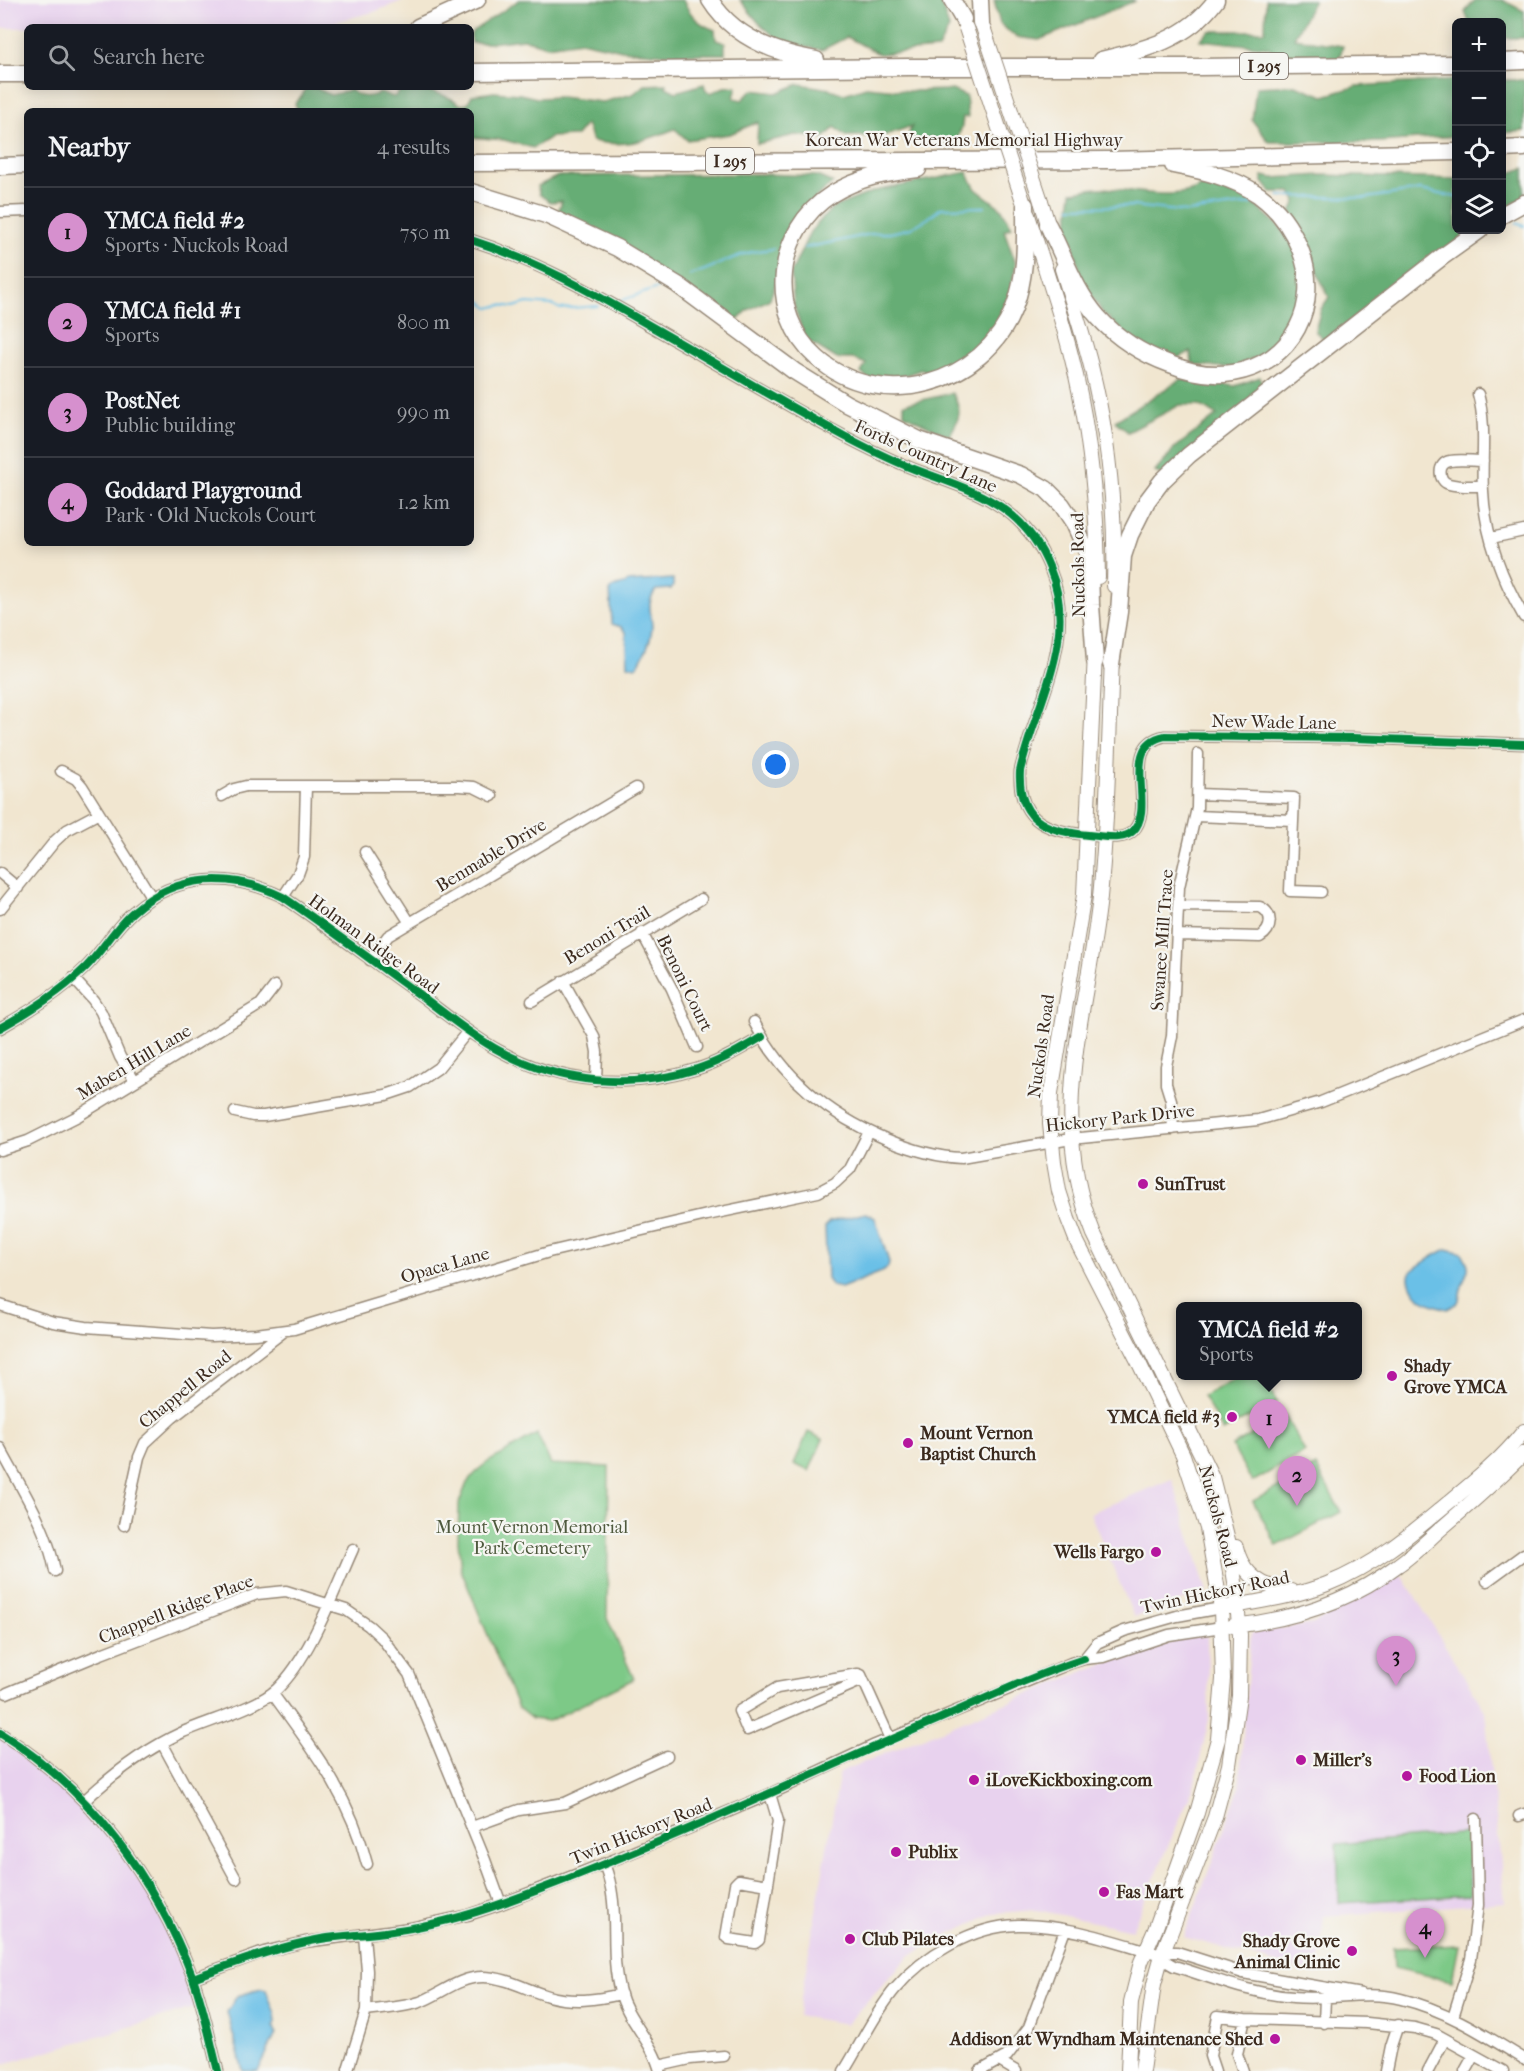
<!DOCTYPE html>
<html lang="en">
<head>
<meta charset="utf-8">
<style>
  :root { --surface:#171b24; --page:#242831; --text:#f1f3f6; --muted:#9ea1a6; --line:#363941; --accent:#d690ce }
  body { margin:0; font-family:"IM FELL French Canon",serif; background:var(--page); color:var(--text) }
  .controls { position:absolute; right:18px; top:18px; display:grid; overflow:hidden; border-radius:9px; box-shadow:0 3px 15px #0003 }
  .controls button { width:54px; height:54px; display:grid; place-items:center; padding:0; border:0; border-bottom:2px solid var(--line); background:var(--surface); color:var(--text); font:30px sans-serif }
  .you { position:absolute; left:776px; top:765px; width:21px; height:21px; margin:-15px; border:4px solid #fff; border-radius:50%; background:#1a73e8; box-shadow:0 0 0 9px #1a73e833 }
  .badge { display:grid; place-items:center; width:39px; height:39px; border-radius:50%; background:var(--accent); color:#111; font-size:20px; font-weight:700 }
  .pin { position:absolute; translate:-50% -50px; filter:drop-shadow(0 2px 3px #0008) }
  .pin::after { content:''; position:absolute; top:32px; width:21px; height:18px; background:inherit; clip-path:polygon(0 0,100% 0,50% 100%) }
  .popup { position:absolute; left:1176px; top:1302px; width:186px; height:78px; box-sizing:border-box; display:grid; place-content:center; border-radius:9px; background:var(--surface); filter:drop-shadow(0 2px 4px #0005); font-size:20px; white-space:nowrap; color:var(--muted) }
  .popup b { font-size:22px; color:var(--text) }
  .popup::after { content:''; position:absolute; left:50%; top:100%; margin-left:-12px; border:12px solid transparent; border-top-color:var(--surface) }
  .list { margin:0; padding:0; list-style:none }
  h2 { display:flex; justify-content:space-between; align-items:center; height:78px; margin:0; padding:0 24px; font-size:26px }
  h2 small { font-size:20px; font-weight:400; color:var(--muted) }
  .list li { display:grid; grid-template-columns:39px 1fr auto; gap:18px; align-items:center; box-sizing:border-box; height:90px; padding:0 24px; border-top:2px solid var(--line) }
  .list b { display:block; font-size:22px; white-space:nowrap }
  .list p { margin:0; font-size:20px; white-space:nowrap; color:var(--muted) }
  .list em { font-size:20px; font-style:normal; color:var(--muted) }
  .icon { flex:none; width:33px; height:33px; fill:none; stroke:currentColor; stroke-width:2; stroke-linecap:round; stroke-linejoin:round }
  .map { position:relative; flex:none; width:1524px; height:2071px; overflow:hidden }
  .search { position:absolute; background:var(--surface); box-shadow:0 3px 15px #0003; left:24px; top:24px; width:450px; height:66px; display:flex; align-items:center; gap:15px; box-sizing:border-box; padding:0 21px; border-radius:9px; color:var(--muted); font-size:22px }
  .panel { position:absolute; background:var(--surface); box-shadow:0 3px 15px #0003; left:24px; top:108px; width:450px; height:438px; border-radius:9px }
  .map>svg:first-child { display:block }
  .built { fill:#e8d2ee }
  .green { fill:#7dc987; stroke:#5c7a52; stroke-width:1.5 }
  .forest { fill:#66ad74; stroke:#506c49; stroke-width:1.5 }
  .water { fill:#6bc0e7; stroke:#537582; stroke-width:1.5 }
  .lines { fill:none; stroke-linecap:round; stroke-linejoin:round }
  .stream { stroke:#6bc0e7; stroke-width:2 }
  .minor-casing { stroke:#968877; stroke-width:13 }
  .major-casing { stroke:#968877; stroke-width:16 }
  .highway-casing { stroke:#968877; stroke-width:19 }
  .minor { stroke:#fff; stroke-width:10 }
  .major { stroke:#fff; stroke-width:14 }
  .highway { stroke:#fff; stroke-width:16 }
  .major-bridge-casing { stroke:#968877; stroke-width:16; stroke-linecap:butt }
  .major-bridge { stroke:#fff; stroke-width:14 }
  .cycleway-casing { stroke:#f6f6f2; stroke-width:11 }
  .cycleway { stroke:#00873e; stroke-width:8 }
  .poi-dot { fill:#b5179e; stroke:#f6f6f2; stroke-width:2 }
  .labels { text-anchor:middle; stroke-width:4.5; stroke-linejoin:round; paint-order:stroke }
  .shield { fill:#f6f6f2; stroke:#73675e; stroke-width:1.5 }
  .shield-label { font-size:16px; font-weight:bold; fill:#3b2a1e }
  .street-label { font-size:18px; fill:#3b2a1e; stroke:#f6f6f2 }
  .poi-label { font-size:18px; font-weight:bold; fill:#3b2a1e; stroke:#f6f6f2; text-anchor:start }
  .park-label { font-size:18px; fill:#4f5a3e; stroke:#f6f6f2 }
</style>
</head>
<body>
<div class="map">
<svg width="1524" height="2071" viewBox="0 0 1524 2071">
  <rect width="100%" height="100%" fill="#f6f6f2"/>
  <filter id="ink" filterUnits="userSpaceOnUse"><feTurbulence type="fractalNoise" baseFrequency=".0167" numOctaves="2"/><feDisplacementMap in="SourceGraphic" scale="12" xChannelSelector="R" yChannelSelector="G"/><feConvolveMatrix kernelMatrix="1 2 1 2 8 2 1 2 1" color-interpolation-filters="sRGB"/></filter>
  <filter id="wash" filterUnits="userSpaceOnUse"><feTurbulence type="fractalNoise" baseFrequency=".008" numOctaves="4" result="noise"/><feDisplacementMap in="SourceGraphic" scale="24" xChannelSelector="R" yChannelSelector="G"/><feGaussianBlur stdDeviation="1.35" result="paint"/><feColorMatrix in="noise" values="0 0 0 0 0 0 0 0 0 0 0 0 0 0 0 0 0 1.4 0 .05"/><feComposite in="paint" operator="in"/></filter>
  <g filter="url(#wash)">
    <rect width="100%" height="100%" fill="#f1e6d0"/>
    <!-- built -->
    <path class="built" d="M0 0H404L374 12 315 27 0 28Z
      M1172 1479 1207 1592 1134 1617 1090 1513Z
      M1402 1575 1485 1711 1505 1902 1324 1916 1318 1975 1184 1937 1239 1789 1251 1633 1313 1624Z
      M1190 1636H1207L1209 1719 1194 1786 1132 1930 1037 1910 994 1913 938 1939 910 1955 846 2024 798 2016 840 1772 1092 1668Z
      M0 1734 87 1805 168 1920 201 2006 0 2065Z"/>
    <!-- green -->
    <path class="green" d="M1239 1376H1262L1277 1402 1223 1431 1203 1396Z
      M1285 1416 1305 1452 1252 1482 1232 1446Z
      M808 1432 823 1439 809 1471 794 1464Z
      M537 1434 551 1464 609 1467 607 1618 634 1679 549 1721 532 1719 518 1708 461 1570 458 1541 459 1503 467 1483 479 1469 488 1462Z
      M1316 1466 1341 1512 1277 1546 1253 1501Z
      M1468 1833 1470 1895 1339 1903 1337 1844Z
      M1459 1945 1452 1981 1394 1968 1393 1948Z"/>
    <!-- forest -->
    <path class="forest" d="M519 0H683C691 16 698 24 715 30L716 40 725 43V54H665L622 50 581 41 547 46 523 39 490 43H471V34L473 31Z
      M740 0H940L949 28 938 49 879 54 847 37 822 50 782 43 758 22Z
      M994 0H1133L1135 1 1039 40 1016 37 1000 24Z
      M1266 0H1314L1294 38 1343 46 1339 59 1281 54 1267 47 1200 40 1209 31H1265Z
      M1475 0H1502L1524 11V38H1502V22H1469L1465 12Z
      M1456 80V136L1379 142H1269L1252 120 1256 87 1295 85 1324 96 1357 86Z
      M1502 80H1524V131L1502 133Z
      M667 84 666 87 676 92 704 84 706 91 711 93 724 87 737 86 734 98 742 100 752 90 777 93 799 84 830 89 844 94 866 87 909 91 952 90 966 96 968 117H963L962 126 956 143H944L932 137 905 142 912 126 883 136H846L835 127 824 138 795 135 757 144 758 122 730 134 687 140 675 129C642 141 627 148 592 141L586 124 576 136 551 137 533 148 504 140 471 137V111H297L295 103 302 96 306 87 316 88 331 95 350 90C361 98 368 98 380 93L394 97 403 88C423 89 445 92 461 105L467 104 472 95 494 92 520 94 537 98 560 97 603 102 633 94 645 85Z
      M1524 168V196L1502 211V176Z
      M967 172 976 189 1001 208 1012 227 1004 230 1016 264 1010 294 993 330 959 365 930 378 923 369 906 375 872 381 861 373 866 364 853 359H837L805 339 794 306 791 273 810 232 832 208 875 191Z
      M761 174 817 176 833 183 816 197 780 258 775 285 770 299 748 310 738 320 558 212 562 201 550 202 539 194 538 186 558 176Z
      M1321 175 1456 179V230H1471L1325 340 1315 331 1321 309 1329 297 1320 279 1308 243 1291 212 1296 201 1291 192H1271L1263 182 1262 176 1273 178Z
      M1202 186 1248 199 1281 228 1301 257 1304 286 1296 324 1275 348 1234 368 1192 365 1191 352 1172 360 1134 342 1102 312 1082 280 1068 224 1072 192C1081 191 1091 188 1100 188 1131 188 1176 203 1202 186Z
      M1260 377 1266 389 1162 475 1155 472 1175 448 1217 415 1199 405H1180L1128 432 1115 421 1181 379 1235 386Z
      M952 393C963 410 960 419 949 436L904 414V404Z"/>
    <!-- water -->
    <path class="water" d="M673 579V586L671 589 656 590C645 605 652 611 652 628 651 642 645 653 638 665L635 667 628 665 626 632 621 627 612 624 610 590C615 585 622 586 628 582Z
      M866 1213 875 1218 889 1262 888 1267 884 1271 841 1288 832 1286 827 1279 825 1226 829 1222Z
      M1447 1249 1462 1253C1473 1271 1467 1269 1462 1286 1457 1300 1464 1302 1447 1309 1430 1304 1416 1301 1410 1283 1409 1279 1408 1277 1410 1273 1416 1266 1438 1253 1447 1249Z
      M261 1989 266 1990 275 2014 276 2022 274 2027 276 2034 258 2071H243L227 2012 237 1996Z"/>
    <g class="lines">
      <!-- stream -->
      <path class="stream" d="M1279 196 1366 198 1420 190 1456 197
        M1070 207 1133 206 1187 212 1252 204
        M1516 223 1524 226
        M804 248 876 233H890L911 228 927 219 941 208 985 207
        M690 275C709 270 725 260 744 254 753 251 764 250 773 249
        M471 293 489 308 501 305 514 307 527 303 553 305 560 309 598 306
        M620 301 658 288"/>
    </g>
  </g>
  <g filter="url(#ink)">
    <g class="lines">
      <defs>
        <path id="minor" d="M0 212 27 211
          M471 240C534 260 590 291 647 324 712 361 777 400 844 436 865 447 887 458 909 467 941 480 976 489 1004 509 1025 524 1041 546 1050 569 1079 639 1035 704 1020 771 1017 826 1052 832 1098 836 1109 837 1124 840 1133 831 1157 807 1118 745 1165 736L1353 738 1524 744
          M1478 394C1487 426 1481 458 1483 491 1485 536 1502 579 1524 617
          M1483 486C1472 486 1459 487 1449 484 1438 481 1437 463 1450 461 1460 459 1472 461 1483 461
          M1491 538 1524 531
          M61 771 76 779 82 786 152 898
          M1198 794 1294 798 1290 891 1321 892
          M222 796 234 789 246 786H459L474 787 492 796
          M1196 816 1293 820
          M365 852 410 923
          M0 873 18 888
          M283 897 298 874 304 857 306 786
          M0 909 55 841 67 830 99 813
          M642 933 672 989 697 1047
          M1178 935 1260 937C1272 930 1274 913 1260 907L1179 906
          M370 960 388 936 636 788
          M73 978 93 1000 101 1012 120 1057 135 1081
          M563 981 594 1036 597 1052 596 1081
          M532 1001 701 899
          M754 1022C783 1078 828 1115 886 1139 910 1149 934 1157 961 1158L1071 1139 1258 1120 1321 1102 1524 1020
          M0 1028C30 1011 61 992 86 967 103 950 115 927 134 911 177 873 233 872 283 897 331 929 377 965 424 998 448 1016 472 1036 498 1050 559 1084 631 1090 697 1069 720 1062 741 1049 762 1037
          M235 1112 253 1116H264L386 1095 410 1087 438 1068 468 1031
          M1173 1129 1171 1100 1166 1084V1066L1172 1036 1179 887 1197 808 1198 754
          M0 1150 28 1141 78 1116 261 1004 275 986
          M0 1305 53 1322 86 1327 211 1336 256 1334 294 1329 549 1252 707 1215 818 1192 835 1183 850 1169 869 1132
          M0 1448C21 1488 47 1526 55 1571
          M124 1525 139 1457 145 1443 172 1418 283 1332
          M1487 1581 1524 1554
          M1084 1659 1097 1643 1124 1631 1177 1616 1221 1608
          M863 1680 747 1730 739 1711 777 1688 858 1674 861 1675 890 1739
          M7 1693 101 1654 257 1594 286 1591 346 1610 369 1626 382 1638 409 1674 485 1860 501 1904
          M272 1693C313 1749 350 1796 367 1864
          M0 1733C91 1790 155 1878 193 1978 204 2008 210 2040 218 2071
          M162 1743 236 1879
          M84 1801C113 1774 144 1750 181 1733 207 1721 257 1708 277 1689 310 1658 334 1591 353 1549
          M1519 1816 1524 1814
          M472 1827 519 1810 565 1803 667 1756
          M604 1864C622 1908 608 1948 620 1992 628 2021 653 2042 660 2071
          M768 1885 739 1880 735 1884 726 1937 729 1939 755 1943 759 1940 778 1821 770 1794
          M1162 1955 1167 1962 1174 1966C1213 1978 1251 1994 1293 1997 1329 2001 1365 1990 1401 1999 1447 2010 1485 2035 1524 2059
          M193 1978 264 1952 305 1942 410 1928 468 1915 501 1904 621 1857 770 1794 875 1745 1071 1663 1084 1659 1103 1657 1169 1635 1222 1627
          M366 2011C384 2008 402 2008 420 2002 441 1994 459 1977 483 1977 506 1977 527 1990 548 1996 573 2003 596 2000 621 1994
          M1453 2017 1471 1959 1478 1905 1476 1819
          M1324 2023 1325 1998
          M999 2061 1016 2071
          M659 2066 690 2059 724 2056
          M348 2069 366 2011 367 1971 364 1935
          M844 2071C861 2044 874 2014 895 1989 924 1955 973 1926 1018 1925 1067 1924 1116 1942 1162 1955L1170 1952H1177L1243 1973 1361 1994
          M980 2071 1007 2056 1029 2027 1065 1930
          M1215 2071 1210 2056 1218 2016 1245 2019 1367 2023 1415 2028 1436 2034 1503 2071
          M1243 2071 1237 2054 1245 2019
          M1386 2071 1391 2046 1398 2025
          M1428 2071 1445 2039
          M1465 2071 1474 2055"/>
        <path id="major" d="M1041 201 1051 234
          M1028 215C1043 263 1060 310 1072 359 1090 430 1097 503 1098 577
          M1062 269C1072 301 1083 334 1091 366 1109 438 1116 513 1114 586
          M1095 653 1084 895 1051 1093 1050 1124 1054 1162 1059 1191 1068 1219 1077 1242 1140 1365 1183 1455 1207 1528 1221 1608 1223 1679 1218 1739 1197 1813 1155 1930 1141 1962 1131 2002 1128 2071
          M1112 656C1109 736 1108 817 1100 897 1087 1016 1046 1116 1094 1234L1212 1477 1229 1544 1235 1582 1240 1635 1239 1696 1229 1765 1215 1817 1162 1955 1154 1984 1142 2071
          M1236 1547C1242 1575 1263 1588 1291 1591
          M1229 1607C1261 1601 1297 1596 1327 1584 1373 1566 1410 1535 1448 1503 1475 1481 1502 1459 1524 1431
          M1233 1626C1293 1620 1349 1602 1398 1565 1414 1554 1428 1540 1443 1527 1471 1503 1498 1479 1524 1453"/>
        <path id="highway" d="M710 0C733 37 774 53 816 60
          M952 0 963 19
          M980 0 981 23
          M418 27 477 0
          M1101 60C1145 50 1188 39 1216 0
          M1502 62 1524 61
          M471 72 909 67H1200L1456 64
          M0 74H27
          M1502 149 1524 148
          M471 163 1110 160 1456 152
          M0 166 27 165
          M918 169C886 173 860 177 832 194 775 230 766 313 817 358 880 414 984 385 1014 308 1027 275 1025 240 1025 205
          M471 192 546 215 617 248 678 285 794 371 847 404 919 440 1021 475 1046 489 1062 505 1074 523 1088 554 1090 567 1091 605 1095 661
          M1502 215 1524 203
          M1048 225C1064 256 1075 291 1098 317 1118 339 1142 354 1170 364 1189 372 1212 376 1232 373 1293 364 1322 304 1300 249 1291 227 1278 209 1259 195 1233 177 1203 171 1173 165
          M1111 664 1119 612 1123 556 1130 535 1147 501 1162 481 1189 455 1442 257 1480 230"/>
      </defs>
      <!-- minor casing -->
      <use href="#minor" class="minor-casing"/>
      <!-- major casing -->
      <use href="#major" class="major-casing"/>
      <!-- highway casing -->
      <use href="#highway" class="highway-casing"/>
      <!-- minor -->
      <use href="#minor" class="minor"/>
      <!-- major -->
      <use href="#major" class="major"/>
      <!-- highway -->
      <use href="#highway" class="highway"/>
      <defs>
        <path id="major-bridge" d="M983 27 1041 201
          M966 28 1023 201"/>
      </defs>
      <!-- major-bridge casing -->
      <use href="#major-bridge" class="major-bridge-casing"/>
      <!-- major-bridge -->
      <use href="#major-bridge" class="major-bridge"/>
      <defs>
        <path id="cycleway" d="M471 240C534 260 590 291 647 324 712 361 777 400 844 436 865 447 887 458 909 467 941 480 976 489 1004 509 1025 524 1041 546 1050 569 1079 639 1035 704 1020 771 1017 826 1052 832 1098 836 1109 837 1124 840 1133 831 1157 807 1118 745 1165 736L1353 738 1524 744
          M0 1028C30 1011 61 992 86 967 103 950 115 927 134 911 177 873 233 872 283 897 331 929 377 965 424 998 448 1016 472 1036 498 1050 559 1084 631 1090 697 1069 720 1062 741 1049 762 1037
          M0 1733C91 1790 155 1878 193 1978 204 2008 210 2040 218 2071
          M193 1978C235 1963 276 1947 321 1939 344 1935 368 1935 392 1931 430 1926 467 1916 503 1903 651 1850 794 1781 939 1719 987 1698 1034 1675 1084 1659"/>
      </defs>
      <!-- cycleway casing -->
      <use href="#cycleway" class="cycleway-casing"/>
      <!-- cycleway -->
      <use href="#cycleway" class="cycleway"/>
    </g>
  </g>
  <!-- markers -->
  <g class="poi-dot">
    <circle cx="1143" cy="1184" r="6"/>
    <circle cx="1392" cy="1376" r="6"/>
    <circle cx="1232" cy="1417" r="6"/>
    <circle cx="908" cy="1443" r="6"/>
    <circle cx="1156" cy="1552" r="6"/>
    <circle cx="1301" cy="1760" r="6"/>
    <circle cx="1407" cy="1776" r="6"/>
    <circle cx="974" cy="1780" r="6"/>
    <circle cx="896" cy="1852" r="6"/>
    <circle cx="1104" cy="1892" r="6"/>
    <circle cx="850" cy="1939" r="6"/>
    <circle cx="1352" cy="1951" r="6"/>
    <circle cx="1275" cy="2039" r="6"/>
  </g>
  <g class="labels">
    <!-- shield labels -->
    <g class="shield">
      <rect x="1240" y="53" width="48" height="26" rx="4.5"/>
      <rect x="706" y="148" width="48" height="26" rx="4.5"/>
    </g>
    <g class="shield-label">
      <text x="1264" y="72">I 295</text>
      <text x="730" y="167">I 295</text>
    </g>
    <!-- street labels -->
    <g class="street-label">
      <text x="964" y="146">Korean War Veterans Memorial Highway</text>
      <text transform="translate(926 456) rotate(24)" y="6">Fords Country Lane</text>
      <text transform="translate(1078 565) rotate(-91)" y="6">Nuckols Road</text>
      <text transform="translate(1274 722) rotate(1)" y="6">New Wade Lane</text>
      <text transform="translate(491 855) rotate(-31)" y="6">Benmable Drive</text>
      <text transform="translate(607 935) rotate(-31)" y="6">Benoni Trail</text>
      <text transform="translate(1162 940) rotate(-86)" y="6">Swanee Mill Trace</text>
      <text transform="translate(374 944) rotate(36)" y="6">Holman Ridge Road</text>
      <text transform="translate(685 983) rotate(64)" y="6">Benoni Court</text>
      <text transform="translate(1041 1046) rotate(-82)" y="6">Nuckols Road</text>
      <text transform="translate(134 1062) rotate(-31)" y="6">Maben Hill Lane</text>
      <text transform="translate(1120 1118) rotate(-6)" y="6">Hickory Park Drive</text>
      <text transform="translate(445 1265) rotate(-16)" y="6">Opaca Lane</text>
      <text transform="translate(185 1389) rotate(-39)" y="6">Chappell Road</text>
      <text transform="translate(1218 1516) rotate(75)" y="6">Nuckols Road</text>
      <text transform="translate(1215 1592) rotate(-12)" y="6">Twin Hickory Road</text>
      <text transform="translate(176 1609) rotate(-21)" y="6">Chappell Ridge Place</text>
      <text transform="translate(641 1831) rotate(-22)" y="6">Twin Hickory Road</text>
    </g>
    <!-- poi labels -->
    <g class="poi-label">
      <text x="1155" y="1190">SunTrust</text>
      <text x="1404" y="1372">Shady<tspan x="1404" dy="21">Grove YMCA</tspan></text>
      <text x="1220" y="1423" text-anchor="end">YMCA field #3</text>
      <text x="920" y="1439">Mount Vernon<tspan x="920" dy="21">Baptist Church</tspan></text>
      <text x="1144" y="1558" text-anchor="end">Wells Fargo</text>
      <text x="1313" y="1766">Miller's</text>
      <text x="1419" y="1782">Food Lion</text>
      <text x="986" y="1786">iLoveKickboxing.com</text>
      <text x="908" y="1858">Publix</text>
      <text x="1116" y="1898">Fas Mart</text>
      <text x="862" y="1945">Club Pilates</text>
      <text x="1340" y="1947" text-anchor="end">Shady Grove<tspan x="1340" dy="21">Animal Clinic</tspan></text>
      <text x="1263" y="2045" text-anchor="end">Addison at Wyndham Maintenance Shed</text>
    </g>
    <!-- park labels -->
    <g class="park-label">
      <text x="532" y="1533">Mount Vernon Memorial<tspan x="532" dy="21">Park Cemetery</tspan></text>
    </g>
  </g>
</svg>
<div class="controls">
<button>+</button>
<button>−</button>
<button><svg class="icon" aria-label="locate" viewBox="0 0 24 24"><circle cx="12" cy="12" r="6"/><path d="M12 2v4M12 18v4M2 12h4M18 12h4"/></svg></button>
<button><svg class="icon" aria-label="layers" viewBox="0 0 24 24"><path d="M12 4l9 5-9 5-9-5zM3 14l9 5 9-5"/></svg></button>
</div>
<div class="you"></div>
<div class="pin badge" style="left:1269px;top:1449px">1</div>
<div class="popup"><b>YMCA field #2</b>Sports</div>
<div class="pin badge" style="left:1297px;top:1506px">2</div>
<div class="pin badge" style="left:1396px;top:1686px">3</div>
<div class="pin badge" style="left:1425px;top:1958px">4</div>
<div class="search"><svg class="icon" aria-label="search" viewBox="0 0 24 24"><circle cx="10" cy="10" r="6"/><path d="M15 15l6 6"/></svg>Search here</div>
<section class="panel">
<h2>Nearby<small>4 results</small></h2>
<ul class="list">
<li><span class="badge">1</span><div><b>YMCA field #2</b><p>Sports · Nuckols Road</p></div><em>750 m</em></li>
<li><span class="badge">2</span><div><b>YMCA field #1</b><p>Sports</p></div><em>800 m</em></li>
<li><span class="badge">3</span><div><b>PostNet</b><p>Public building</p></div><em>990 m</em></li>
<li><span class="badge">4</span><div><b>Goddard Playground</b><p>Park · Old Nuckols Court</p></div><em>1.2 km</em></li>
</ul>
</section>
</div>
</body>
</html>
